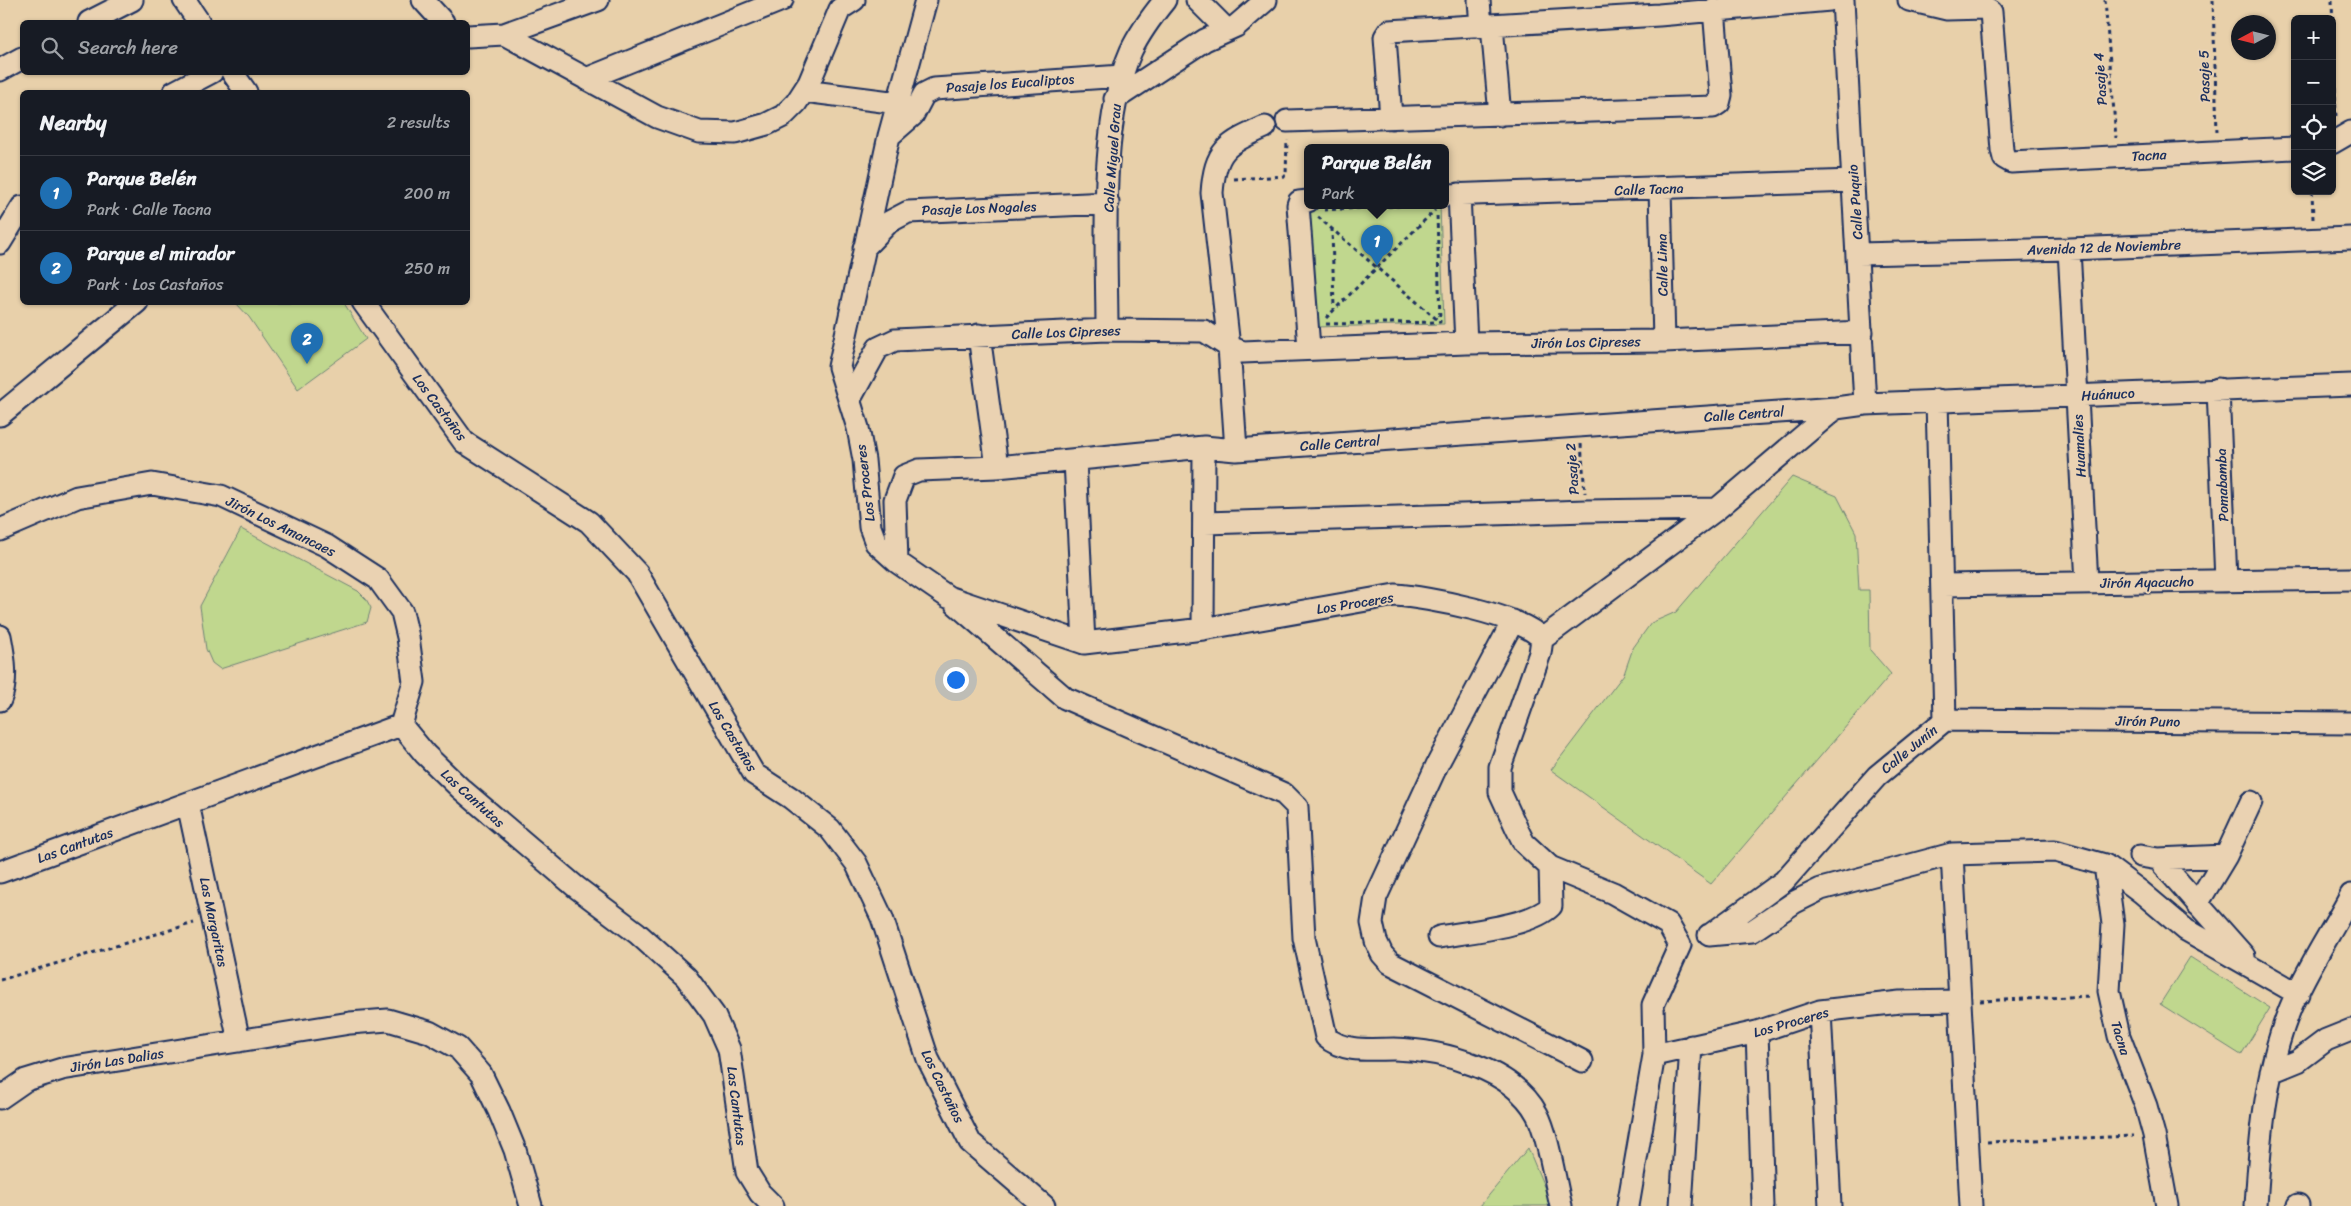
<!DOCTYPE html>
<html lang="en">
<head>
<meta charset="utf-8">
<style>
  :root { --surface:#171b24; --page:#242831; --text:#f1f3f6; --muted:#9ea1a6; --line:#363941; --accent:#1f6fb2 }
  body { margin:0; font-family:Sriracha,sans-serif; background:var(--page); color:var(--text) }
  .controls { position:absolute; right:15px; top:15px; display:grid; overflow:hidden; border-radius:8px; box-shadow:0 1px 4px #0004 }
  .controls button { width:45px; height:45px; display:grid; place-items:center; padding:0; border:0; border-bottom:1px solid var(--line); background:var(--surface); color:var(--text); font:25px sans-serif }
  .compass { position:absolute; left:2231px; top:15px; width:45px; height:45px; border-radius:50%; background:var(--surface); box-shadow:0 1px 4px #0004; rotate:263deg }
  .you { position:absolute; left:955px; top:679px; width:18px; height:18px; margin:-12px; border:4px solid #fff; border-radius:50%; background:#1a73e8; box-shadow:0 0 0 8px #1a73e833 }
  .badge { display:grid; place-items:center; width:32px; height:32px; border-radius:50%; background:var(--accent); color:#fff; font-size:16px; font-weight:700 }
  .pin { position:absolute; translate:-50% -41px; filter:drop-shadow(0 1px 2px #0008) }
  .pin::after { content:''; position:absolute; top:26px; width:18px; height:15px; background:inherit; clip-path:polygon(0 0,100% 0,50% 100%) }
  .popup { position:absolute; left:1304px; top:144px; width:145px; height:65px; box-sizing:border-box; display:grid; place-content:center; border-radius:8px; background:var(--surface); filter:drop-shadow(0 1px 4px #0005); font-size:16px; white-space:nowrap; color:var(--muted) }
  .popup b { font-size:19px; color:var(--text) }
  .popup::after { content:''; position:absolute; left:50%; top:100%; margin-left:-10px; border:10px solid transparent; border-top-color:var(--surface) }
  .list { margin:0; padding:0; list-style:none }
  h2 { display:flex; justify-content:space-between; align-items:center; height:65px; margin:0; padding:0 20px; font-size:21px }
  h2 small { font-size:16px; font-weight:400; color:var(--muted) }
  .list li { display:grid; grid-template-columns:32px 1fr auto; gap:15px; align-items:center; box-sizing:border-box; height:75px; padding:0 20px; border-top:1px solid var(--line) }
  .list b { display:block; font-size:19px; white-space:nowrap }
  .list p { margin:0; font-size:16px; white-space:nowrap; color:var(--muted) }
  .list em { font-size:16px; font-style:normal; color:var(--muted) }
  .icon { flex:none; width:28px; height:28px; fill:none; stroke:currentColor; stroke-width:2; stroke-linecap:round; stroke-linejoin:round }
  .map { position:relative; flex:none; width:2351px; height:1206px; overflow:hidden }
  .search { position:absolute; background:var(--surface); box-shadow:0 1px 4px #0004; left:20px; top:20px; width:450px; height:55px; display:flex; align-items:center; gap:12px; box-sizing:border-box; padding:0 18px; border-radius:8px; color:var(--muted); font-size:19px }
  .panel { position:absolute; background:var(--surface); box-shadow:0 1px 4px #0004; left:20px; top:90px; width:450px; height:215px; border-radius:8px }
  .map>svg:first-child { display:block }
  .green { fill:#c0d78e; stroke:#6e8376 }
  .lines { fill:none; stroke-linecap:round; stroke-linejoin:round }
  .street-casing { stroke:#1b2f5e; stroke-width:25 }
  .path { stroke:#1b2f5e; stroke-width:3; stroke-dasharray:4 4; stroke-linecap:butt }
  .street { stroke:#ead2b2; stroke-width:21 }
  .labels { text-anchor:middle; stroke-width:4; stroke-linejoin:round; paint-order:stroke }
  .street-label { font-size:14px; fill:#1b2f5e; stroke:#ead2b2 }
</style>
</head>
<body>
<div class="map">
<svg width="2351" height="1206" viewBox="0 0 2351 1206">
  <rect width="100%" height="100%" fill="#e8d0aa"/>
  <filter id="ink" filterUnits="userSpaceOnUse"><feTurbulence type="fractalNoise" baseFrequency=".02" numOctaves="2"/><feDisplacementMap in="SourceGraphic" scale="10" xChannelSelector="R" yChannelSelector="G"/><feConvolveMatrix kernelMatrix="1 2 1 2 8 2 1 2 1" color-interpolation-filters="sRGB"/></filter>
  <g filter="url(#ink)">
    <!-- green -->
    <path class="green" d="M1354 205H1440L1444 324 1315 327 1308 207Z
      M236 303H344L366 339 298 389 249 317Z
      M1792 477 1837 496 1856 533 1859 590H1869L1870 650 1891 674 1711 884 1551 770 1624 674 1633 648 1651 623 1676 612Z
      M241 529 358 591 366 599 371 608 367 622 220 669 212 663 206 649 200 606Z
      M2190 957 2270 1008 2241 1055 2160 1004Z
      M1528 1148 1552 1206H1480Z"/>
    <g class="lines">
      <defs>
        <path id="street" d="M184 0 199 22
          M423 0 443 22
          M926 0 889 136 839 367 858 428 864 460 870 527 876 543 897 562 948 597 1084 643 1203 629 1395 595C1426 597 1523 615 1542 639L1540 653 1500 767V792L1517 829 1524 843 1550 867 1613 893 1668 924 1680 945 1653 1005 1654 1055 1628 1206
          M1197 0 1227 30
          M1479 0 1481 27
          M1843 0 1865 404
          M1909 0 1947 9 1985 8 1991 12 2002 150 2004 158 2011 162 2295 148
          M89 22 132 0
          M1492 26 1500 115
          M504 34 657 117 699 132 735 133 767 124 783 116 796 103 809 83 840 9 854 0
          M468 36 504 34 598 0
          M0 70 22 58
          M232 72 246 92
          M586 79 782 0
          M804 91 898 103
          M174 92 212 72
          M1115 99 1205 40 1236 26 1266 0
          M1391 118 1385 37 1389 31 1659 15 1830 0
          M1287 121 1713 107 1719 103 1721 95 1714 9
          M889 136 913 115 924 94 934 89 1122 76
          M2332 143 2351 132
          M1660 189 1664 341
          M1459 194 1466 343
          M1446 195 1853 181
          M1308 201 1299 202 1298 205 1309 348
          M0 243 22 207
          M864 248 889 222 908 212 1108 203
          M2069 249 2087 583
          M1858 254 2069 249 2351 238
          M363 302 464 442 589 522 637 573 754 774 791 798 830 829 856 863 882 918 928 1059 970 1142 1044 1206
          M1107 330C1107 247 1098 126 1131 51 1140 32 1152 16 1165 0
          M979 335 997 467
          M2218 389 2226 581
          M850 399 878 348 895 340 1107 330 1204 331 1229 347 1243 352 1466 343 1664 341 1862 332
          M1937 400 1945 720
          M0 415 137 302
          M1236 450 1229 347 1212 193C1215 149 1227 144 1265 127
          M1075 460 1084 643
          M1205 523 1586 511 1717 509
          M0 530 77 497 152 484 221 496 327 546 378 579 402 612 408 637 414 682 401 725
          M897 562 895 500 904 476 919 470 997 467 1204 447 1236 450 1836 408 1865 404 2351 385
          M1943 585 2351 579
          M956 604 1065 698 1284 794 1297 807 1304 938 1326 1037C1344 1053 1371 1049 1394 1049 1442 1050 1513 1069 1537 1114 1548 1134 1555 1182 1561 1206
          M1513 621 1437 765 1376 897 1372 923 1376 941 1382 954 1390 963 1582 1061
          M1203 629 1204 447
          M0 636C4 656 8 682 0 700
          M1542 639 1717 509 1836 408
          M1945 720 2351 723
          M401 725 425 754 460 788 576 887 637 933 686 977 714 1015 729 1049 747 1172 760 1193 773 1206
          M188 804 239 1041
          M1952 854 1971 1206
          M2140 856 2158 859 2226 856
          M2158 859 2244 956
          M2105 865 2113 924 2109 991 2119 1036 2146 1106 2154 1135 2167 1206
          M0 872 401 725
          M2197 904 2226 856 2251 802
          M1709 935 1752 931 1795 902 1821 889 1952 854 2055 851 2105 865 2141 892 2186 930 2298 994
          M1710 935 1784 881 1877 776 1945 720
          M1439 937C1467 932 1532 926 1551 906L1550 867
          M1820 1011 1830 1206
          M1757 1032 1763 1206
          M1654 1055 1757 1032 1820 1011 1900 1002 1959 1001
          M2271 1072 2298 1061 2326 1040 2351 1030
          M0 1098 26 1080 62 1069 350 1023 388 1020 429 1032 458 1048 481 1074 499 1111 515 1150 531 1206
          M1681 1206 1691 1046
          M2256 1206C2260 1140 2265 1071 2290 1009 2306 969 2332 932 2351 895
          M2298 1206V1205"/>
      </defs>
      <!-- street casing -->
      <use href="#street" class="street-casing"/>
      <!-- path -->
      <path class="path" d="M2105 0 2116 138
        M2213 0 2217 133
        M2332 0 2336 119
        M1234 179 1286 176 1287 140
        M2312 191 2313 219
        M1324 210 1415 205
        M1318 217 1440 322
        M1332 228 1334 309
        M1326 318 1435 210
        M1326 324 1440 322 1437 213
        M1581 444 1585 493
        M0 980 194 923
        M1980 1001 2091 996
        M1987 1142 2133 1136"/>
      <!-- street -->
      <use href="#street" class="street"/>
    </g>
  </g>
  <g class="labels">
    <!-- street labels -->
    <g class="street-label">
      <text transform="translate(2204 76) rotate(-92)" y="5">Pasaje 5</text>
      <text transform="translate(2100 79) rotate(-94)" y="5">Pasaje 4</text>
      <text transform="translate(1010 83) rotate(-4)" y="5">Pasaje los Eucaliptos</text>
      <text transform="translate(2149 155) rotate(-3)" y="5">Tacna</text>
      <text transform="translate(1112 158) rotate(-86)" y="5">Calle Miguel Grau</text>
      <text transform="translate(1649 189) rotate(-2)" y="5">Calle Tacna</text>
      <text transform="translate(1855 202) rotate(-94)" y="5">Calle Puquio</text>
      <text transform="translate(979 208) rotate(-2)" y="5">Pasaje Los Nogales</text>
      <text transform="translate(2104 247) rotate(-2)" y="5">Avenida 12 de Noviembre</text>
      <text transform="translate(1662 265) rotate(-91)" y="5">Calle Lima</text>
      <text transform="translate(1066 332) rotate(-2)" y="5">Calle Los Cipreses</text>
      <text transform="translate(1586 342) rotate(-1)" y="5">Jirón Los Cipreses</text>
      <text transform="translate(2108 394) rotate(-3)" y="5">Huánuco</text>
      <text transform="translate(440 407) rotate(53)" y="5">Los Castaños</text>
      <text transform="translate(1744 414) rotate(-4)" y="5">Calle Central</text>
      <text transform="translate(1340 443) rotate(-4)" y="5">Calle Central</text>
      <text transform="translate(2079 446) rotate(-93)" y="5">Huamalies</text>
      <text transform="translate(1572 469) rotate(-94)" y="5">Pasaje 2</text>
      <text transform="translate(865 483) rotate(-97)" y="5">Los Proceres</text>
      <text transform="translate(2222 485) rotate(-92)" y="5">Pomabamba</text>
      <text transform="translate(281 526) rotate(26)" y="5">Jirón Los Amancaes</text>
      <text transform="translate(2147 582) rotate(-1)" y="5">Jirón Ayacucho</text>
      <text transform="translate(1355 603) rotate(-9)" y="5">Los Proceres</text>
      <text transform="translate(2148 721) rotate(1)" y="5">Jirón Puno</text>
      <text transform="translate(733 736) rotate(59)" y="5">Los Castaños</text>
      <text transform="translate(1909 749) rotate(-39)" y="5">Calle Junín</text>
      <text transform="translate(473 798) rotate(42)" y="5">Las Cantutas</text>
      <text transform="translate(75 845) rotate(-20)" y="5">Las Cantutas</text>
      <text transform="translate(214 922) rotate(78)" y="5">Las Margaritas</text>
      <text transform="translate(1791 1022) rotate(-16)" y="5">Los Proceres</text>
      <text transform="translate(2121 1038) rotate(73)" y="5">Tacna</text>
      <text transform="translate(117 1060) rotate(-9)" y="5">Jirón Las Dalias</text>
      <text transform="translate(943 1086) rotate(64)" y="5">Los Castaños</text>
      <text transform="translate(737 1106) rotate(83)" y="5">Las Cantutas</text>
    </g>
  </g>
</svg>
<div class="controls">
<button>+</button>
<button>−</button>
<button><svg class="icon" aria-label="locate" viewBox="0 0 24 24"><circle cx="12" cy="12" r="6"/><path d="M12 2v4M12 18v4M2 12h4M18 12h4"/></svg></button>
<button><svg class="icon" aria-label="layers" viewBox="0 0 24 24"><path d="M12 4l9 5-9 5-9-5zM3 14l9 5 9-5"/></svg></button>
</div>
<svg class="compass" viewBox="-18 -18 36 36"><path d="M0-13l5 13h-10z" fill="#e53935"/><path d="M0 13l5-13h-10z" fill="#9ea1a6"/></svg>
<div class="you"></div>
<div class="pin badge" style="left:1377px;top:266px">1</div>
<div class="popup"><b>Parque Belén</b>Park</div>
<div class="pin badge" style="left:307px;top:364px">2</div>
<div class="search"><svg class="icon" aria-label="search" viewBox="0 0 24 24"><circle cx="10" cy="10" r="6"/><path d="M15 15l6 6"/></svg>Search here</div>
<section class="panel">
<h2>Nearby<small>2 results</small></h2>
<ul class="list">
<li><span class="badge">1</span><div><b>Parque Belén</b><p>Park · Calle Tacna</p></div><em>200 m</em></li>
<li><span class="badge">2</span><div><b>Parque el mirador</b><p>Park · Los Castaños</p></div><em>250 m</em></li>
</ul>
</section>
</div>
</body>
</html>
